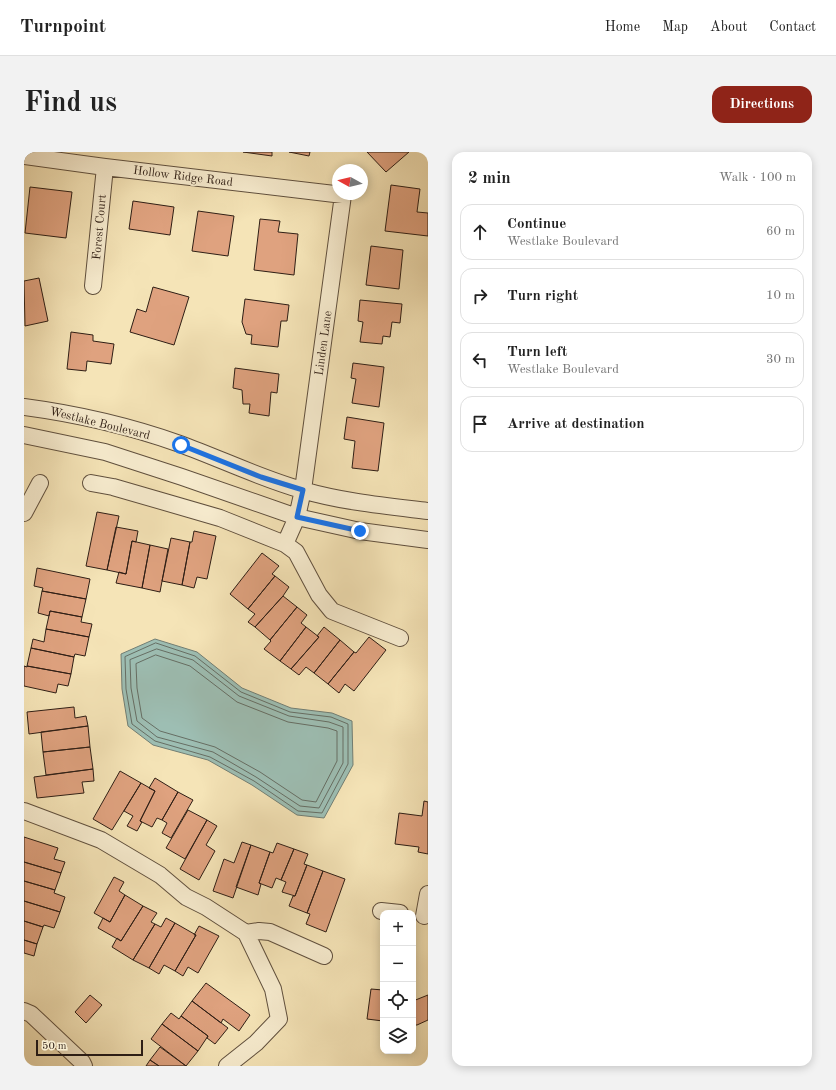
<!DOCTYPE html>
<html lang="en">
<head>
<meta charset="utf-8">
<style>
  :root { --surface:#fff; --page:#f2f2f2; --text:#222; --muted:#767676; --line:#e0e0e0; --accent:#8f2418 }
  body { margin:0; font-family:"Old Standard TT",serif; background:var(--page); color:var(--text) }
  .controls { position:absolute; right:12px; bottom:12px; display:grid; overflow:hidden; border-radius:8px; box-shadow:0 2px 10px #0003 }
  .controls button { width:36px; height:36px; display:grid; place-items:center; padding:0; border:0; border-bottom:1px solid var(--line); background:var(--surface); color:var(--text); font:20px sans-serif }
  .compass { position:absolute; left:308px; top:12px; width:36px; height:36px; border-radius:50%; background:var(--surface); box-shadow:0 2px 10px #0003; rotate:278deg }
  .scale { position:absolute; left:12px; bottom:10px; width:107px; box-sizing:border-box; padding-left:4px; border:2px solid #2e1e15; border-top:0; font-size:11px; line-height:14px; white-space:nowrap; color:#2e1e15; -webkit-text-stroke:3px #f8edd0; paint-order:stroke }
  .stop { position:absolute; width:12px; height:12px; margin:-9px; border:3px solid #1a73e8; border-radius:50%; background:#fff }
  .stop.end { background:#1a73e8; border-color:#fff; box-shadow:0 1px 4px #0008 }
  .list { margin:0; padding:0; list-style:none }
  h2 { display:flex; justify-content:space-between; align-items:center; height:52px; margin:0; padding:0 16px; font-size:17px }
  h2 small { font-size:13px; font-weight:400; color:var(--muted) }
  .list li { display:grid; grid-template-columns:26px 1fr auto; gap:12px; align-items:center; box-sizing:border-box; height:56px; margin:0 8px 8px; padding:0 8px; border:1px solid var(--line); border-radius:12px }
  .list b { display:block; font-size:15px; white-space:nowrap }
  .list p { margin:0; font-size:13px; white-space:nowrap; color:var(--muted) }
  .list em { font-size:13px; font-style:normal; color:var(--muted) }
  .icon { flex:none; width:22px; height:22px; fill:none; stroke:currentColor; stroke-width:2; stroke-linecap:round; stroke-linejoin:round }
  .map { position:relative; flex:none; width:404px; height:914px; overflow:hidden; border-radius:12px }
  header { display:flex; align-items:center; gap:24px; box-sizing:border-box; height:56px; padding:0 20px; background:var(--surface); border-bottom:1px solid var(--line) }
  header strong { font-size:19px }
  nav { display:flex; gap:22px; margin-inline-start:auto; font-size:14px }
  .intro { display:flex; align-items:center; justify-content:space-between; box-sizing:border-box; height:96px; padding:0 24px }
  h1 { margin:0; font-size:28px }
  .button { padding:10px 18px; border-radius:12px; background:var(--accent); color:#fff; font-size:14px; font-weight:700 }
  main { display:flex; gap:24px; padding:0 24px }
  aside { flex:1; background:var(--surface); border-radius:12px; box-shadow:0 2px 10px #0003 }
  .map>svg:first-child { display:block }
  .water { fill:#9dbeb3; stroke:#717e74 }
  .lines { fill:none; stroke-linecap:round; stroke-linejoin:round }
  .shore { stroke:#666e64; stroke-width:1 }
  .building { fill:#dfa27f; stroke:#2e1e15 }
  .minor-casing { stroke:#60503e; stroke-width:18 }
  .minor { stroke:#f8edd0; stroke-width:16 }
  .route { stroke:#1a73e8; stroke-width:5 }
  .labels { text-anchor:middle; stroke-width:4; stroke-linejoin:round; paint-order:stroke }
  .street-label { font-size:12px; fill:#2e1e15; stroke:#f8edd0 }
</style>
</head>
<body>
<header>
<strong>Turnpoint</strong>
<nav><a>Home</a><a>Map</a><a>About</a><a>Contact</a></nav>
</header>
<div class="intro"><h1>Find us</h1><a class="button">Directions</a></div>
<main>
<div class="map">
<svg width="404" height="914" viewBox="0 0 404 914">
  <rect width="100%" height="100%" fill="#f5e4b7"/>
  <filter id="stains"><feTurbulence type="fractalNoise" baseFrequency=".005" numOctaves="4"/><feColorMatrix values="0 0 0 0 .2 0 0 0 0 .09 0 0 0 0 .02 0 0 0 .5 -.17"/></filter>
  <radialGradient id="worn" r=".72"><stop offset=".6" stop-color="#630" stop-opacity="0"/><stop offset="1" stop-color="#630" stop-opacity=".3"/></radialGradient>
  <!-- water -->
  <path class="water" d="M131 487 173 500 218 536 267 556 308 561 328 569 329 613 300 666 273 663 228 633 184 608 129 593 104 574 98 537 97 502Z"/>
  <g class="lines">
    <!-- shore -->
    <path class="shore" d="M132 491 171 504 217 540 266 560 307 565 324 572V612L298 661 274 659 230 629 186 605 131 589 108 572 102 537 101 505Z
      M133 497 169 508 215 544 265 564 305 570 319 575V611L295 656 276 654 232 625 189 600 133 585 113 569 107 536 106 508Z
      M132 503 166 514 213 550 264 570 304 576 313 579V609L292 650 278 648 236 620 191 595 136 579 118 566 113 536 112 512Z"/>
  </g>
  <!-- building -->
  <path class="building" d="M219 0H248V4Z
    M265 0H286L285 4Z
    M343 0H385L362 20Z
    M367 33 396 37 393 60 404 61V84L361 79Z
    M6 35 48 40 42 86 1 81Z
    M109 49 150 55 146 83 105 77Z
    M174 59 210 64 204 104 168 99Z
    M236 67 256 69 254 80 274 82 270 123 230 118Z
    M347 94 379 98 375 137 342 133Z
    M15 126 24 169 1 174 0 129Z
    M129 135 165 145 150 193 106 180 113 157 122 160Z
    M221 147 265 153 263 169H257L254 195 227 192 228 183 222 182 218 170Z
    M336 148 378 152 376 171 368 170 366 185 359 184 358 192 336 190 339 170 334 169Z
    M47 180 69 183V189L90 192 87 212 63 209 62 219 43 217Z
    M329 211 360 215 355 255 328 251 332 227 327 226Z
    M211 216 255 222 253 241 247 240 245 264 225 261 226 252H219L218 238 209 236Z
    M323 265 360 271 354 319 328 316 331 289 320 287Z
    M73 360 95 364 83 418 62 414Z
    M92 375 114 379 112 390 108 389 102 422 83 418Z
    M170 379 192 384 183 427 173 425 170 436 158 433 166 390H168Z
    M147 386 166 390 158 433 138 429Z
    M108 389 126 393 118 436 92 431 95 420 102 422Z
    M126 393 144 397 136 440 118 436Z
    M238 401 255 414 248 422 251 424 224 457 206 442Z
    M13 416 66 427 62 447 18 439 19 436 10 434Z
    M251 424 265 435 259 444 231 475 224 470 231 462 224 457Z
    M18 439 62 447 58 465 26 459 25 464 14 461Z
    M259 444 273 455 246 488 231 475Z
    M273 455 283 463 277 471 282 475 256 509 240 497 247 489 246 488Z
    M26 459 58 465 57 470 68 472 65 485 22 477Z
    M282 475 295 485 267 517 256 509Z
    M300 475 316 488 290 521 282 515 275 523 267 517 295 485 293 484Z
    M22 477 65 485 61 504 51 502 50 505 7 496 9 487 20 490Z
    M345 485 362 498 330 539 321 532 315 541 304 532 330 500 332 501Z
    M316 488 330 500 304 532 290 521Z
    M7 496 50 505 47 522 3 514Z
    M0 514 3 515V514L47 522 44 534 34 532 32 541 0 534Z
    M50 555 51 566 62 564 64 574 5 582 3 560Z
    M64 574 66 595 19 600 17 580Z
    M66 595 69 617 22 623 19 600Z
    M69 617 70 629 58 630 60 641 13 646 10 625Z
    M96 619 117 631 88 678 69 667Z
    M131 626 154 640 138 668 133 666 128 675 116 669 131 639 125 636Z
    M117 631 131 639 116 669 118 670 113 679 103 674 109 664 100 659Z
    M154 640 169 648 147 686 138 681 143 671 138 668Z
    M400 649 404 650V702L394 700 395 695 371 692 375 661 398 664Z
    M164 658 183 668 161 707 142 696Z
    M183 668 193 674 182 693 191 699 175 728 156 717Z
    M0 685 34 696 30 707 41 710 37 721 0 710Z
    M218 690 227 693 209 746 189 739 200 707 210 711Z
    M253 691 270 697 257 728 252 726 248 736 235 731 246 700 249 701Z
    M227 693 246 700 235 731 237 732 234 743 212 735Z
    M270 697 284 702 280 712 283 713 271 744 258 740 262 730 257 728Z
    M0 710 37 721 31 738 0 729Z
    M283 713 299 719 283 761 265 754 269 744H271Z
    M299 719 321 727 302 780 282 772 286 762 283 761Z
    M90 725 100 730 95 739 101 743 86 770 70 761Z
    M0 729 31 738 30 741 41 745 36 760 0 749Z
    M101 743 119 754 97 789 74 776 79 766 86 770Z
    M0 749 36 760 30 776 20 773 19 775 0 769Z
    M119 754 133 761 127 770 131 772 109 808 88 795 93 786 97 789Z
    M142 766 151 771 125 816 109 808 131 772 137 775Z
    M0 769 19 775 13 792 0 788Z
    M151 771 172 783 151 819 140 813 135 822 125 816Z
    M175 774 195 784 174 821 164 815 159 824 151 819 172 783H170Z
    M0 788 13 792 10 804 0 801Z
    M182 831 226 863 215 879 199 867 197 871 168 849Z
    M347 837 359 838V869L343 867Z
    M66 843 78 853 62 871 51 860Z
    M404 843V868L393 873H389V849Z
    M168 849 204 876 191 892 183 886 184 884 157 864Z
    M147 861 155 867 157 864 184 884 174 899 138 872Z
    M138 872 174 899 162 914 127 887Z
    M136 895 162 914H135L126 908Z
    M126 908 135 914H122Z"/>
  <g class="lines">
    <defs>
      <path id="minor" d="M0 4 81 15 319 43 279 338 273 365 261 392 196 366 89 335 67 331
        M69 134 81 15
        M0 255C53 262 105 274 156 292 197 307 236 326 278 338 319 350 362 354 404 359
        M0 283 81 300 158 325 273 365 336 379 404 388
        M0 361 16 331
        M261 392 272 400 295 443 308 459 376 486
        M0 659 77 688 136 723 162 745 182 755 222 781 249 837 255 867 232 891 203 914
        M357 759 376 761
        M400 764 404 742
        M222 781 235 779 246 780 300 804
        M0 859 7 862 58 910 60 914"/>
    </defs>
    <!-- minor casing -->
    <use href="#minor" class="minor-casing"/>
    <!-- minor -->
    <use href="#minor" class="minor"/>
  </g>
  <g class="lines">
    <!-- route -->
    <path class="route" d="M157 293 237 325 279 338 273 365 336 379"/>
  </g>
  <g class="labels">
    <!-- street labels -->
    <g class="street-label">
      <text transform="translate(159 24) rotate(7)" y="4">Hollow Ridge Road</text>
      <text transform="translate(75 75) rotate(-85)" y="4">Forest Court</text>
      <text transform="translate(299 191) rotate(-82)" y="4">Linden Lane</text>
      <text transform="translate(76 271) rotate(14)" y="4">Westlake Boulevard</text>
    </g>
  </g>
  <rect width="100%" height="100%" filter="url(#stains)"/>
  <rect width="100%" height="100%" fill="url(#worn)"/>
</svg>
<div class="controls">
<button>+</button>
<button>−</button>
<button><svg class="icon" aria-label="locate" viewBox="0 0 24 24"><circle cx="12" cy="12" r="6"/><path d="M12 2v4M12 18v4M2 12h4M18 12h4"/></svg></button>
<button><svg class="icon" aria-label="layers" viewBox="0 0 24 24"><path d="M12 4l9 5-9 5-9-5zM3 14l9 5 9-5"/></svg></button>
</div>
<svg class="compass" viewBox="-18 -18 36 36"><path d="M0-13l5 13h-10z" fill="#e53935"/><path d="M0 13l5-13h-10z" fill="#767676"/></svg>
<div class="scale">50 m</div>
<div class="stop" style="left:157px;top:293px"></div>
<div class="stop end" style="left:336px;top:379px"></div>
</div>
<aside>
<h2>2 min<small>Walk · 100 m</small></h2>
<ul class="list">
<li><svg class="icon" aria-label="ahead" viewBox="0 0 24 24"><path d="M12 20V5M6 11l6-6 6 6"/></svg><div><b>Continue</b><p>Westlake Boulevard</p></div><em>60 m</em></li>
<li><svg class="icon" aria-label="right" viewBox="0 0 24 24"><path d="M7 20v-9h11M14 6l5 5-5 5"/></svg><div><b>Turn right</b></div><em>10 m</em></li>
<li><svg class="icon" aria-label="left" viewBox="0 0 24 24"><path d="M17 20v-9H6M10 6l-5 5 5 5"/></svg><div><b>Turn left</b><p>Westlake Boulevard</p></div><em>30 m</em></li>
<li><svg class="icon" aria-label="arrive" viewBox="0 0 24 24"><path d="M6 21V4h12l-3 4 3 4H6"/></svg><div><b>Arrive at destination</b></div></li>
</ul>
</aside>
</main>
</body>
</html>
